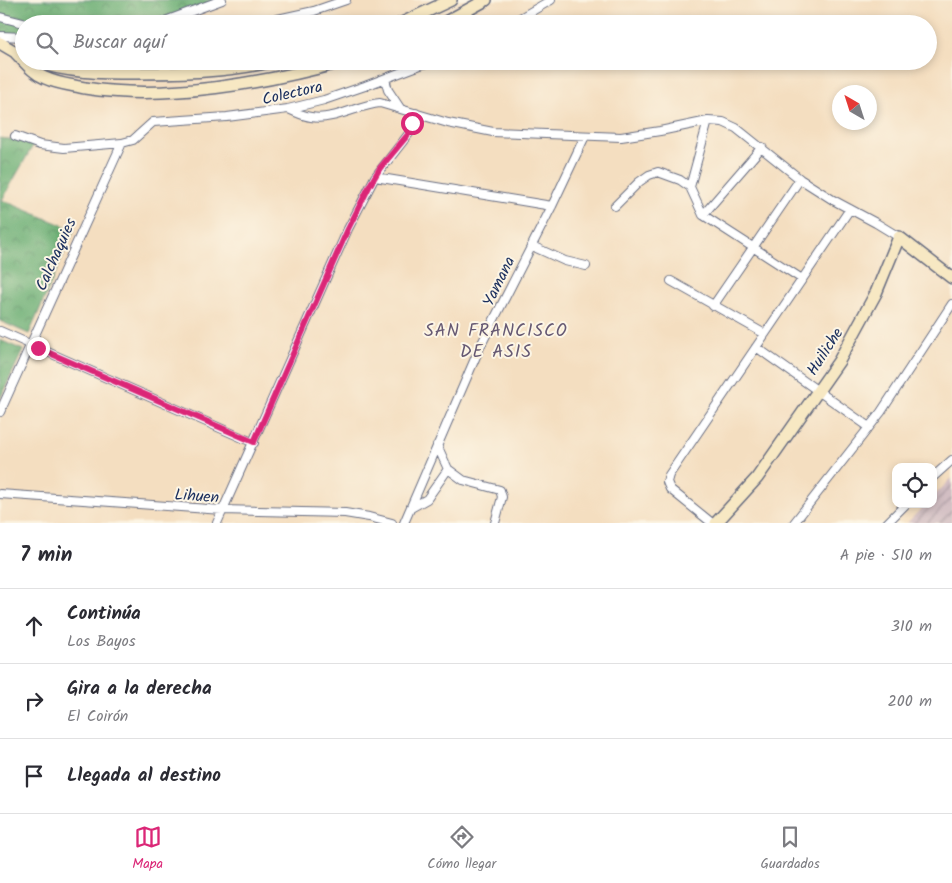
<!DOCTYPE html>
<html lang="es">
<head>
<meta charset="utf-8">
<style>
  :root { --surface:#fff; --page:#f2f2f3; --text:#2b2b33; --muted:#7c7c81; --line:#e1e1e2; --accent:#db2777 }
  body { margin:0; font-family:Kalam,sans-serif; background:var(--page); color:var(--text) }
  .controls { position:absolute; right:15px; bottom:15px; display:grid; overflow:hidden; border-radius:10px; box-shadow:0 2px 8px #0003 }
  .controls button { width:45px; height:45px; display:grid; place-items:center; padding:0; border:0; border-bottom:1px solid var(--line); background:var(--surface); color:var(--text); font:25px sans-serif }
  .compass { position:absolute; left:832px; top:85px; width:45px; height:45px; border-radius:50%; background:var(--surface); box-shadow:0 2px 8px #0003; rotate:321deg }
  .stop { position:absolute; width:15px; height:15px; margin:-11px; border:4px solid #db2777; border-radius:50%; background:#fff }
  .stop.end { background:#db2777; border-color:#fff; box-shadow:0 1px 5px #0008 }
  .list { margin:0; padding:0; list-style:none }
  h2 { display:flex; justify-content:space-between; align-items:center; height:65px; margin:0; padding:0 20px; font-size:21px }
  h2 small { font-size:16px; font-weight:400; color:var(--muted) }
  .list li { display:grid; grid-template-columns:32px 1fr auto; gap:15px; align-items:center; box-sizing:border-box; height:75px; padding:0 20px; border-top:1px solid var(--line) }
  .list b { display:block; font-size:19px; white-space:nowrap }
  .list p { margin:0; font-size:16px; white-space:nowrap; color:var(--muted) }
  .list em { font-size:16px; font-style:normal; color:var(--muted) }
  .icon { flex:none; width:28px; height:28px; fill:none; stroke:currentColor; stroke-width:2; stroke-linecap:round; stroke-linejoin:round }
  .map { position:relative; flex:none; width:952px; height:523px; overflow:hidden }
  .search { position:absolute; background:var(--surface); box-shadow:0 2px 8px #0003; left:15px; right:15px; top:15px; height:55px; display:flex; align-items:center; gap:12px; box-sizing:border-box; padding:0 18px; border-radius:28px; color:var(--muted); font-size:19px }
  .sheet { height:290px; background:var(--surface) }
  nav { display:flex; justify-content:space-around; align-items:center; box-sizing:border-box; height:70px; border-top:1px solid var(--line); background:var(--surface); font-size:14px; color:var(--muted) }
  nav a { display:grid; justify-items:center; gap:2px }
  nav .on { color:var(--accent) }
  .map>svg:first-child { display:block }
  .industrial { fill:url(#industrial-furrows) }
  .forest { fill:url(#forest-crowns); stroke:#426e68 }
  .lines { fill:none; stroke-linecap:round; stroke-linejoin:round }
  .street-casing { stroke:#676c80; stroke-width:10 }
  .secondary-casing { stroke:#676c80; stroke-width:14 }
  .street { stroke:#fff; stroke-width:8 }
  .secondary { stroke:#f7e8c3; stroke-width:11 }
  .route { stroke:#db2777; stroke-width:6 }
  .labels { text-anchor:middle; stroke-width:4; stroke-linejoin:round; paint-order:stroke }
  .street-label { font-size:16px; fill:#1b2f5e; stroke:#fcf5e5 }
  .neighbourhood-label { font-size:18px; letter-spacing:1px; fill:#665973; stroke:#fcf5e5 }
</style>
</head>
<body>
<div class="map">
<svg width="952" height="523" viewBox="0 0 952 523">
  <defs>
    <pattern id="industrial-furrows" width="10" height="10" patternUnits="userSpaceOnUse" patternTransform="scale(1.25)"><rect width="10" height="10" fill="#d2bec3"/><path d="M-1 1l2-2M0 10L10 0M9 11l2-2" fill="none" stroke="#aa9ba2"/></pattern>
    <pattern id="forest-crowns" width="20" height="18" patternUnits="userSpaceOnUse" patternTransform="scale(1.25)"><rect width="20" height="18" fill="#69ad72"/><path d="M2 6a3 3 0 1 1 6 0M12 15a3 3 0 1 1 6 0" fill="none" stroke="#568d61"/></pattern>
  </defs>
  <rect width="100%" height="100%" fill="#fcf5e5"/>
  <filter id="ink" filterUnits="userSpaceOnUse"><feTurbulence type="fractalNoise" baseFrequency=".02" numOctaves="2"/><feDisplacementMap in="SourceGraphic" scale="10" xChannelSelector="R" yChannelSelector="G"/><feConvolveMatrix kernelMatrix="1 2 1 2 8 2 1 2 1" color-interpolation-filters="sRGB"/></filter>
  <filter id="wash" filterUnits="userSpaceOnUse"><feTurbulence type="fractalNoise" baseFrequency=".0096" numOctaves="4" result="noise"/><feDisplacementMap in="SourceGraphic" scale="20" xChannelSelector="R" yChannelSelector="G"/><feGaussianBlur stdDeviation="1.12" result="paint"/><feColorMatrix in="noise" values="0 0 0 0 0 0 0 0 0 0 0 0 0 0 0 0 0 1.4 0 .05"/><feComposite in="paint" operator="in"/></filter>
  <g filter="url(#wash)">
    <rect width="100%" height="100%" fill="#f4dec0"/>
    <!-- industrial -->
    <path class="industrial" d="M952 478V523H907L926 504H933V497Z"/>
    <!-- forest -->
    <path class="forest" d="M0 0H222L157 24H24V37L0 36Z
      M0 138 35 142 2 200 74 230 29 334 0 321Z
      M0 340 23 350 0 399Z"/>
  </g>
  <g filter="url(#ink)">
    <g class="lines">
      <defs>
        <path id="street" d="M0 17 27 24
          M157 24 222 0
          M255 24 314 11 346 0
          M510 24 551 0
          M0 36 24 37
          M385 79 388 90 400 108
          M288 109C296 112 303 116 311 117 334 121 357 105 380 103L448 123 493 132 621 137 660 131 708 121 723 122 736 128 800 179 833 200 876 223 899 237
          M15 136 40 145 64 148 122 143
          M375 177 552 206
          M690 187 708 121
          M615 206 639 182 649 175 658 172 680 180 690 187 703 215 802 279
          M703 215 762 147
          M532 246 565 261 586 266
          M671 281 765 334
          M713 306 800 179
          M0 331 254 443
          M756 347 869 427
          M0 412 122 143 133 140 153 122 227 117 288 109 324 100 365 86 431 61
          M437 445 448 469 463 480 500 490 502 497 495 523
          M933 477 952 460
          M0 494 222 510 345 513 369 517 392 523
          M411 508 427 499 448 469
          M217 523 348 229 375 177 411 131 416 113
          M404 523 480 347 552 206 585 136
          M712 523 670 489 667 482 669 475 850 209
          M794 523 881 412 952 304
          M887 523 906 504"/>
        <path id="secondary" d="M400 24 451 0
          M442 24 486 0
          M0 43 22 56
          M16 53C25 62 33 73 45 78 58 84 71 85 85 88 166 101 266 83 345 61
          M34 61C67 73 102 73 136 73 182 73 229 72 274 61
          M716 523 757 478 839 361 876 293 899 237 952 278"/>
      </defs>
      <!-- street casing -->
      <use href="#street" class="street-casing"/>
      <!-- secondary casing -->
      <use href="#secondary" class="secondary-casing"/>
      <!-- street -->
      <use href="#street" class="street"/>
      <!-- secondary -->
      <use href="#secondary" class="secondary"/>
    </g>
  </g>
  <g class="lines" filter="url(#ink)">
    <!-- route -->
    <path class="route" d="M38 348 254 442 348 229 370 185 380 168 411 131 412 123"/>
  </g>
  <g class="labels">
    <!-- street labels -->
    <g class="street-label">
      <text transform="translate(292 92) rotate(-13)" y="6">Colectora</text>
      <text transform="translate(55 254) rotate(-66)" y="6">Calchaquies</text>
      <text transform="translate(498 281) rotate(-64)" y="6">Yamana</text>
      <text transform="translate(824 351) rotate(-57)" y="6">Huiliche</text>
      <text transform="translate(197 495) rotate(4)" y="6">Lihuen</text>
    </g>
    <!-- neighbourhood labels -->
    <g class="neighbourhood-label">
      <text x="496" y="336">SAN FRANCISCO<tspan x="496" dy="21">DE ASIS</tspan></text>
    </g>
  </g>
</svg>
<div class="controls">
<button><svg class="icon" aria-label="locate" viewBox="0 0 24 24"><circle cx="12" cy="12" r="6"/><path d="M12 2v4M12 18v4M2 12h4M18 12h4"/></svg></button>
</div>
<svg class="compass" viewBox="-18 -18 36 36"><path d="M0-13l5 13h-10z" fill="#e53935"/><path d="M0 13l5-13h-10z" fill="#7c7c81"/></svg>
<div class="stop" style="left:412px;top:123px"></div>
<div class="stop end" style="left:38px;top:348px"></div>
<div class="search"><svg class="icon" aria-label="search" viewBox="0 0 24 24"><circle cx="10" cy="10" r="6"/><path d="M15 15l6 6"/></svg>Buscar aquí</div>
</div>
<section class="sheet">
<h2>7 min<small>A pie · 510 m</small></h2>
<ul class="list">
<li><svg class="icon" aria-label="ahead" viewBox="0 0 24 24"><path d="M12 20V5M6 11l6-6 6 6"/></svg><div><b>Continúa</b><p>Los Bayos</p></div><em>310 m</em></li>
<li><svg class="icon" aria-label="right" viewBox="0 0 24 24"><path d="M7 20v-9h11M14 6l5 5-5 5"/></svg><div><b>Gira a la derecha</b><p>El Coirón</p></div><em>200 m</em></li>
<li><svg class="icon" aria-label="arrive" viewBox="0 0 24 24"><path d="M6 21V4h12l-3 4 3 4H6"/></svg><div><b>Llegada al destino</b></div></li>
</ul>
</section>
<nav>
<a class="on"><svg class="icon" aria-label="map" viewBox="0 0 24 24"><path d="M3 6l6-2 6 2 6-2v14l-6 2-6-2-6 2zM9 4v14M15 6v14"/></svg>Mapa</a>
<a><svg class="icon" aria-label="directions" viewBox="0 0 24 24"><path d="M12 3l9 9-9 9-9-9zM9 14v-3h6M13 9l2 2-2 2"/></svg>Cómo llegar</a>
<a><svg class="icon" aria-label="saved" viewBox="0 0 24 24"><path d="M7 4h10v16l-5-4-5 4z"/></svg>Guardados</a>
</nav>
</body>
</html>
